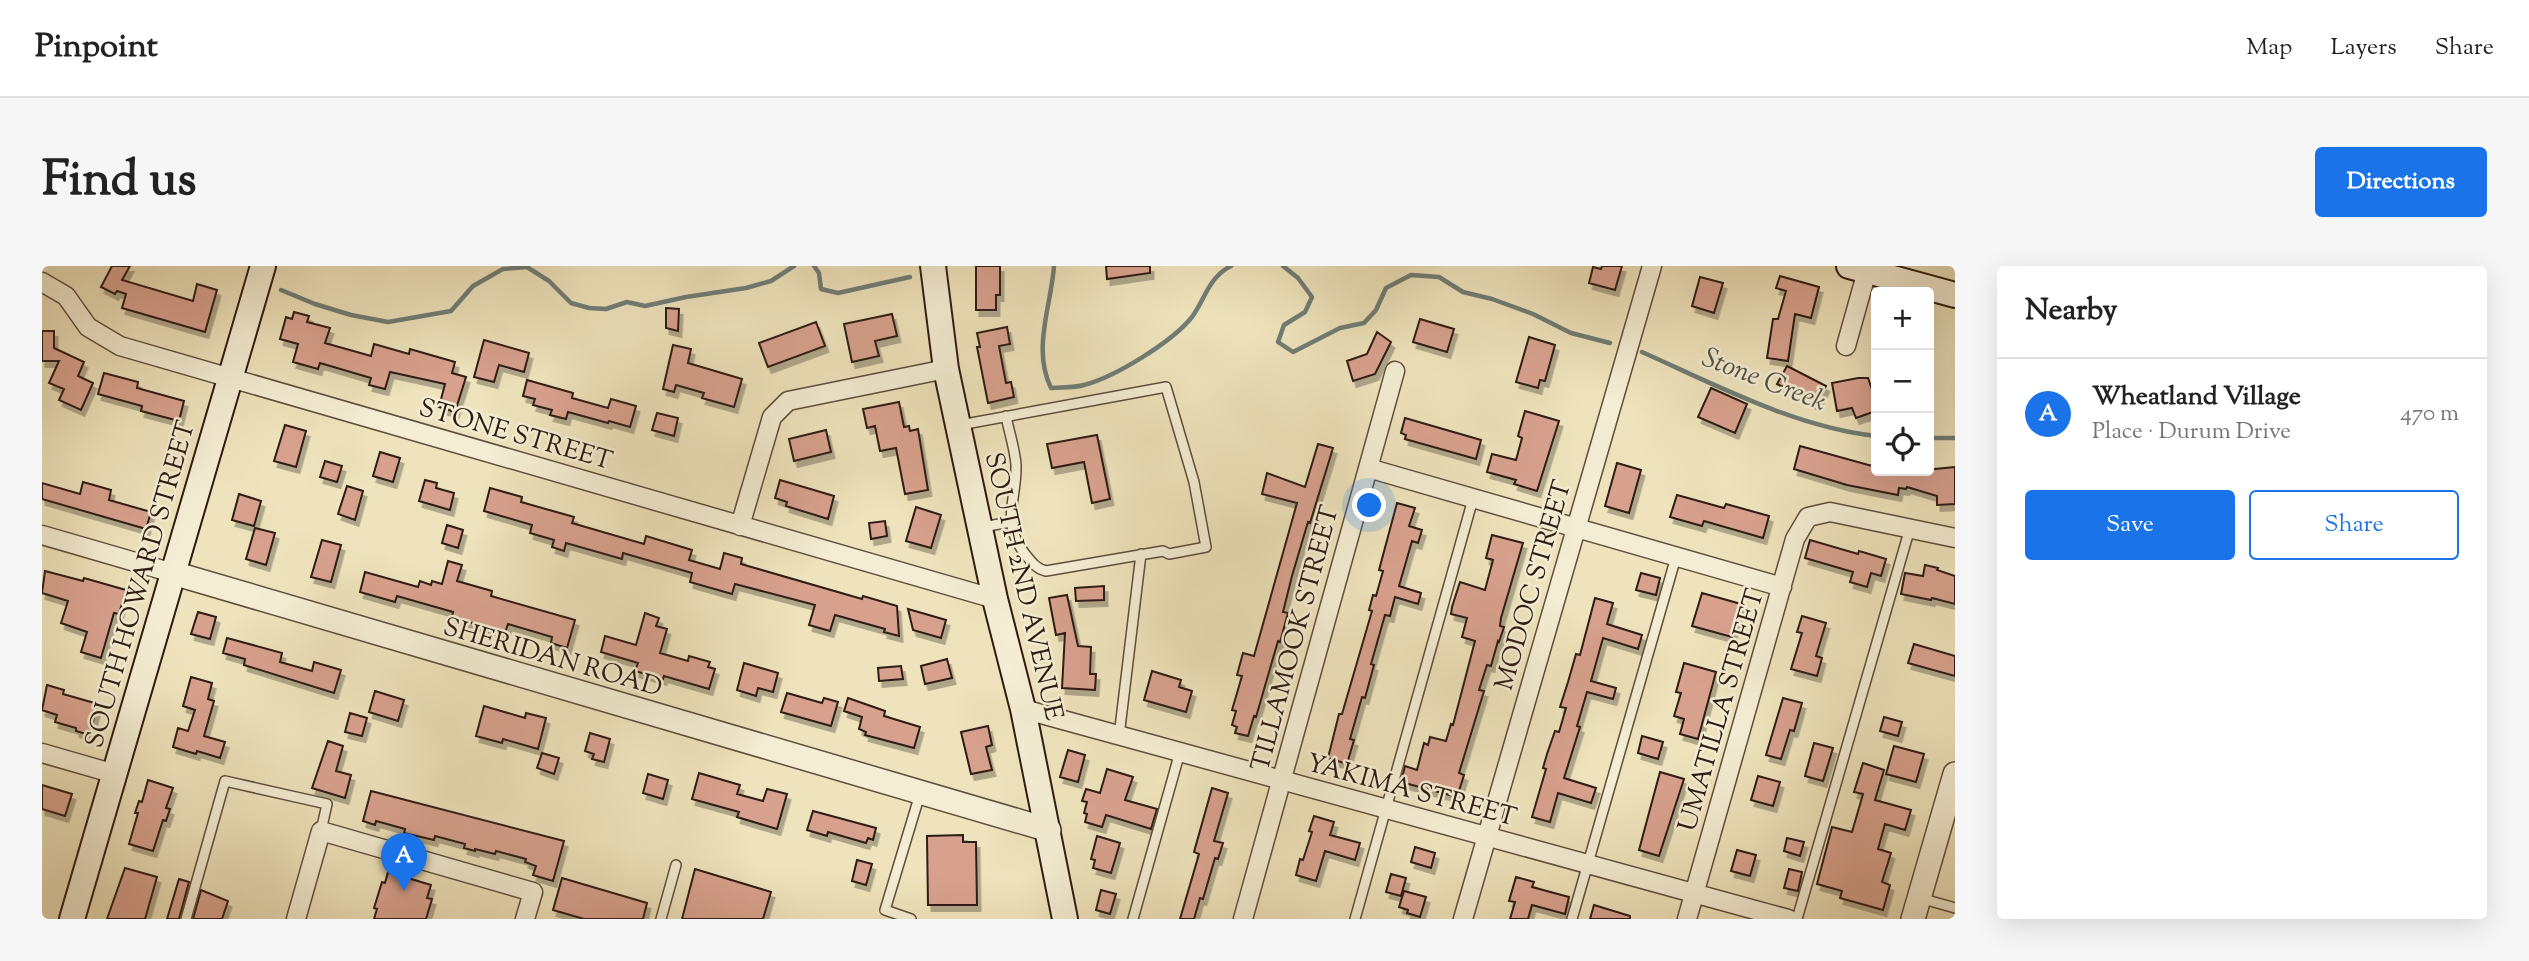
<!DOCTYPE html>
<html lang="en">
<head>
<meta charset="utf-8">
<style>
  :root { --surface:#fff; --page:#f6f6f6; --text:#222; --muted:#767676; --line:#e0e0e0; --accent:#1a73e8 }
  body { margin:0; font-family:"Sorts Mill Goudy",serif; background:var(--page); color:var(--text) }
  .controls { position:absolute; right:21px; top:21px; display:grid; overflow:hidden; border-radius:7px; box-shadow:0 7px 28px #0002 }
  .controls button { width:63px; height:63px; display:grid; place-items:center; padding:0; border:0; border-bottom:2px solid var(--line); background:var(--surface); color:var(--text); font:35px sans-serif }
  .you { position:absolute; left:1328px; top:240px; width:24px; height:24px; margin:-18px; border:5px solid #fff; border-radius:50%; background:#1a73e8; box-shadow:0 0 0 10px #1a73e833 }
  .badge { display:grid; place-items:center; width:46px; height:46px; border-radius:50%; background:var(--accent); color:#fff; font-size:23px; font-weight:700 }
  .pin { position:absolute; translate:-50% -58px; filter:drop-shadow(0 2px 4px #0008) }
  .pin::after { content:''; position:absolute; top:37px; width:24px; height:21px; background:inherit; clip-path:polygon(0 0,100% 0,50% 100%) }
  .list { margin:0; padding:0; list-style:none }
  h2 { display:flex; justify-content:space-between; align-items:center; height:91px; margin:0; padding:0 28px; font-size:30px }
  h2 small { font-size:23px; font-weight:400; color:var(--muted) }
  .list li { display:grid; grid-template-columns:46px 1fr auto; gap:21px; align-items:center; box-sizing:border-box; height:112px; padding:0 28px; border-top:2px solid var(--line) }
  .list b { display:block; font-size:26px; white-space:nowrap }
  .list p { margin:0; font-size:23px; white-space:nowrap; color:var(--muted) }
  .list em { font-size:23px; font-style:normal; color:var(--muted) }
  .actions { display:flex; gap:14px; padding:21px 28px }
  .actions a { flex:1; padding:16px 0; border:2px solid var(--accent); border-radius:7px; text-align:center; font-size:24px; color:var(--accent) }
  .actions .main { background:var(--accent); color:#fff }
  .icon { flex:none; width:38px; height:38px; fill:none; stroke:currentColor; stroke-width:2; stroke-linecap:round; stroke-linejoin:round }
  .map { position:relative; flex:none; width:1913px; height:653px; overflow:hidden; border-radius:7px }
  header { display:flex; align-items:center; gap:42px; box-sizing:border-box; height:98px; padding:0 35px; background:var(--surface); border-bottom:2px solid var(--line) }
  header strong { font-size:33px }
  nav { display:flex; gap:38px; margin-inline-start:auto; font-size:24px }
  .intro { display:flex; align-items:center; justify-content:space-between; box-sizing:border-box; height:168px; padding:0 42px }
  h1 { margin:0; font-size:49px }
  .button { padding:18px 32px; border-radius:7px; background:var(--accent); color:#fff; font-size:24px; font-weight:700 }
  main { display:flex; gap:42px; padding:0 42px }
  aside { flex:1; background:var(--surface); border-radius:7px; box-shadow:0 7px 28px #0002 }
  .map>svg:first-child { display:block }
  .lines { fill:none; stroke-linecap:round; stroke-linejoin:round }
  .stream { stroke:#707d76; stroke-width:4.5 }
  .building { fill:#d8a18e; stroke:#2e1c12; stroke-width:2; filter:url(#shadow) }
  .service-casing { stroke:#5e4e3c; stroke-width:12 }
  .minor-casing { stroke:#5e4e3c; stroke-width:21 }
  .tertiary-casing { stroke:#5e4e3c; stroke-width:26 }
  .secondary-casing { stroke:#2e1c12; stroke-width:28 }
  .service { stroke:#f4edd3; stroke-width:9 }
  .minor { stroke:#f4edd3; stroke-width:18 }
  .tertiary { stroke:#f4edd3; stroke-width:23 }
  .secondary { stroke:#f4edd3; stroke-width:24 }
  .labels { text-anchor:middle; stroke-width:5; stroke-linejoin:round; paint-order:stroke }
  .street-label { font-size:26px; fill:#2e1c12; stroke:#f4edd3 }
  .water-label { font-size:28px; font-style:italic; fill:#54544c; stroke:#f4edd3 }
</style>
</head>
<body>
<header>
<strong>Pinpoint</strong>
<nav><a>Map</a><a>Layers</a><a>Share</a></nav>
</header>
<div class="intro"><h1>Find us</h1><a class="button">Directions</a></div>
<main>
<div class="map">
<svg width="1913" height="653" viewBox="0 0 1913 653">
  <defs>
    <filter id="shadow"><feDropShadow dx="3.5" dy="6" stdDeviation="0" flood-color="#0004"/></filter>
  </defs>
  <rect width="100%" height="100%" fill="#eee3bc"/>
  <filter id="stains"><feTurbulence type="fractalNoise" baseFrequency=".00286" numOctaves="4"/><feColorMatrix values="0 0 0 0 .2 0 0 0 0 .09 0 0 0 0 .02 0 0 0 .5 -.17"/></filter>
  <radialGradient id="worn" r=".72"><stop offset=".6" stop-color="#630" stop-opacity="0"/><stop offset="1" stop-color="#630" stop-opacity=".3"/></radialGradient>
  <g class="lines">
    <!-- stream -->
    <path class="stream" d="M772 0 777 7 779 23 796 27 868 11
      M1012 0C1009 41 990 83 1009 122 1020 121 1032 122 1042 119 1073 111 1130 76 1150 51 1163 33 1167 11 1189 0
      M1241 0 1256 12 1270 31 1263 46 1242 59 1236 76 1251 86 1298 62 1322 57 1334 44 1344 22 1369 9 1397 11 1421 26 1450 33 1491 48 1529 67 1568 77
      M239 24 273 38 309 49 346 56 409 45 431 20 461 3 485 1 507 15 529 37 547 42 564 43 585 36 603 40 644 31 704 22 729 15 752 0
      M1600 86C1674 119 1753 161 1834 170
      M1887 172H1913"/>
  </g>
  <!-- building -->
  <path class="building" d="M70 0H88L80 14 151 35 155 18 175 24 163 66 80 42 84 28 75 25 73 28 59 21Z
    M934 0H958V29H954V44H934Z
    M1064 0H1108V7L1065 13Z
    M1560 0H1580L1573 24 1547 17 1551 1 1559 3Z
    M1738 10 1777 21 1769 52 1753 48 1746 95 1725 92 1731 53H1736L1744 25 1734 22Z
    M1658 11 1681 17 1672 47 1650 40Z
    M624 42 637 43 636 65 624 62Z
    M252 46 267 50 265 56 288 62 283 77 329 90 332 78 367 88 368 83 413 96 410 107 424 111 413 146 397 141 403 118 348 106 343 123 327 119 329 112 278 97 276 103 251 96 256 78 238 73 244 51 250 53Z
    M850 48 855 70 833 75 837 90 810 96 802 58Z
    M1378 53 1412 63 1405 86 1371 76Z
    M774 56 783 80 726 101 717 77Z
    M965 61 968 78 957 80 964 117 969 116 972 131 946 137 935 81H938L935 67Z
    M0 65H12V82L42 96 36 110 51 117 39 144 17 134 22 123 7 117 17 95H0Z
    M1335 66 1349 76 1333 108 1311 115 1305 95 1325 88Z
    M1487 71 1513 79 1503 115 1498 114 1496 122 1474 116Z
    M442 74 487 87 482 106 457 99 452 116 432 111Z
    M631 79 649 83 646 97 700 113 692 141 660 132 662 127 634 119 632 126 621 123Z
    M1745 100 1784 120 1774 139 1735 118Z
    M62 107 96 116 95 122 142 135 137 155 99 145 100 140 56 128Z
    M1816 112H1826L1834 135V145L1814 152 1810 142 1795 145 1790 117Z
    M485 114 531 127 530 132 566 142 569 133 594 140 588 161 567 155 566 157 526 146 524 153 508 149 510 144 491 139 493 133 481 130Z
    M1669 122 1705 138 1693 167 1656 151Z
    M857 136 862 161 867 160 868 165 876 163 886 224 863 228 854 182 838 185 833 160 825 162 821 143Z
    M1483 145 1517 155 1495 225 1472 218 1474 214 1445 206 1450 188 1474 194 1480 172 1476 170Z
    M615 147 636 152 632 170 610 164Z
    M1363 152 1439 174 1434 193 1363 173 1364 169 1359 167Z
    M243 159 264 165 254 201 232 195Z
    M784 164 789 186 752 195 747 173Z
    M1055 169 1068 233 1050 237 1042 196 1010 202 1005 178Z
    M1276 178 1291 182 1268 257 1266 256 1250 310 1241 346 1246 347 1238 376 1236 375 1214 451 1212 450 1206 470 1193 467 1195 461 1190 459 1194 445 1190 444 1200 410 1195 409 1201 387 1212 390 1255 237 1220 228 1225 207 1263 221Z
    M1758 180 1834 201V205H1854L1872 208 1873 205 1913 201V238L1895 239V230L1865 221 1864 223 1857 222 1856 229 1805 219 1752 203Z
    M338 186 358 192 351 216 331 210Z
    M283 195 300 200 295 216 278 211Z
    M1575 197 1599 204 1587 247 1563 240Z
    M383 214 395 217 394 222 412 227 408 244 377 235Z
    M738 214 792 230 786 253 744 240 745 236 733 232Z
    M41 216 69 224 67 234 109 246 104 263 0 233V217L38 228Z
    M305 220 321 225 313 254 296 248Z
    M448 222 480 231 479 236 532 251 530 257 602 278 604 270 650 284 647 294 678 303 682 287 700 292 699 298 820 333 821 330 855 340 857 370 842 366 843 363 793 349 788 365 767 359 773 339 693 318 690 328 648 316 650 307 581 287 580 293 524 277 522 285 510 281 512 274 488 267 490 259 442 245Z
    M197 228 219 235 212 260 190 254Z
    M1635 229 1682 242 1684 238 1727 250 1721 272 1662 255 1660 260 1628 251Z
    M1355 237 1373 242 1367 260 1380 264 1376 277 1370 275 1357 320 1379 327 1376 338 1353 331 1348 350 1343 349 1329 398 1332 399 1323 432 1320 431 1308 473 1312 474 1305 498 1286 492 1297 448H1300L1330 345 1327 344 1331 329 1334 330 1341 305 1337 304Z
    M874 241 899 249 889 282 864 275Z
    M843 255 845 270 829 273 827 257Z
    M405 259 421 264 416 282 400 277Z
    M213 262 233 267 224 299 204 293Z
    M1450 269 1481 277 1459 352 1458 360 1462 361 1457 376 1456 375 1449 400 1445 399 1437 424 1442 425 1417 507 1422 509 1415 531 1359 516 1363 500 1375 504 1382 477 1386 479 1388 471 1404 475 1409 458 1411 459 1433 375 1420 371 1425 352 1409 348 1410 341 1418 316 1443 324 1451 294 1444 292Z
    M280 274 299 279 289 316 269 311Z
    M1768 274 1816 288 1817 285 1844 293 1839 310 1829 307 1825 321 1808 316 1811 306 1763 292Z
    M406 295 420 299 415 315 450 325 449 330 533 354 525 382 509 377 510 371 466 358 463 367 410 351 411 346 355 330 353 336 318 326 323 306 376 321 378 315 389 319 390 315 400 318Z
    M1883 299 1896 302 1895 304 1913 310V338L1890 332 1889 334 1859 328 1863 307 1881 310Z
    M3 305 41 315 42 312 84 324 77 348 72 347 59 392 39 386 45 366 19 357 26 335 0 327Z
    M1599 307 1618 312 1614 329 1594 324Z
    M1062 320V334L1034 335 1033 322Z
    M1660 327 1699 338 1690 371 1650 360Z
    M1025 329 1036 380 1049 381 1048 408H1054L1053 424 1020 422 1023 367 1014 369 1007 332Z
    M1553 332 1571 337 1565 358 1600 369 1596 383 1561 372 1549 415 1574 422 1571 433 1545 426 1535 460 1538 461 1522 512 1554 522 1549 537 1516 527 1508 556 1490 551 1504 503 1501 502 1505 488 1513 465 1517 466 1524 442 1518 441 1526 416 1534 388 1538 389Z
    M866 343 904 354 899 372 871 364Z
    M156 346 174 351 168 373 149 368Z
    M603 347 617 352 614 360 625 363 618 387 646 395 647 390 668 396 666 401 673 403 667 423 622 410 621 413 593 405 596 397 559 386 563 370 594 379Z
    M1760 350 1784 357 1774 390 1780 392 1775 410 1749 403 1760 367 1755 366Z
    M185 372 240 387 238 396 270 405 272 396 299 404 292 427 202 399 203 393 181 387Z
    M1872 378 1913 390V410L1866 397Z
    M905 393 910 412 883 418 879 400Z
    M702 397 736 407 731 426 716 422 714 430 695 424Z
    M1642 397 1674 406 1656 473 1638 468 1642 453 1632 450 1639 427 1634 426Z
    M859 400 861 413 837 415 836 402Z
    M1110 405 1139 414 1137 421 1150 425 1144 446 1102 434Z
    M149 411 170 417 166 433 172 435 162 470 183 476 178 492 155 485 154 488 131 481 136 462 146 465 153 444 141 440Z
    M5 419 22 424 21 428 56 438 48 466 45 465 44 468 34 465V462L13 456 15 449 0 444Z
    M333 425 362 434 356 455 327 446Z
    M745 427 780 437 782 432 796 436 789 460 739 446Z
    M806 432 843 445 842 450 878 461 872 482 823 469 824 466 817 463 820 451 802 445Z
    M1741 432 1760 437 1752 465 1748 464 1739 493 1724 489Z
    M442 440 483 452 484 447 504 452 496 483 461 473 460 477 434 470Z
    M308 447 325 452 320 470 303 466Z
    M1842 451 1860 456 1856 470 1838 465Z
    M946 460 950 479 944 481 950 504 929 508 919 466Z
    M548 467 568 473 562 496 550 493 552 488 543 485Z
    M1600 470 1621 476 1616 493 1596 487Z
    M286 475 301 480 294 505 309 509 303 532 270 522Z
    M1772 477 1791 482 1781 515 1763 510Z
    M1852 480 1882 488 1874 516 1844 508Z
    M1026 484 1043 489 1036 516 1018 511Z
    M500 487 517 492 512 508 495 502Z
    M1821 497 1842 504 1833 534 1869 544 1863 564 1843 558 1836 583 1849 587 1840 616 1848 619 1841 644 1798 632 1800 625 1775 618 1790 561 1810 566 1821 528 1812 526Z
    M1065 503 1091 511 1083 534 1115 543 1109 563 1064 549 1060 561 1043 556 1045 548 1042 547 1045 536 1040 535 1044 523 1058 527Z
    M1618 506 1642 513 1617 590 1597 584Z
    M657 507 698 519 695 528 721 535 725 523 745 528 735 563 695 551 697 546 650 533Z
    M606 508 626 514 621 533 601 527Z
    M1716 510 1738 516 1731 540 1709 534Z
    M106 514 131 522 124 542 128 543 124 555 121 554 111 585 87 578 96 547H93L97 535 100 536Z
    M0 519 30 528 23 550 0 543Z
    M1170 522 1186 527 1172 575 1181 577 1176 593 1173 592 1161 633 1158 632 1152 653H1138L1157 588 1152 586Z
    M329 525 522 575 511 615 491 609 494 600 483 596 484 593 454 585 453 588 433 583V585L422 582 423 578 393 570 392 574 362 567 363 563 334 555 333 559 321 555Z
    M771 545 834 562 831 574 826 572 824 577 786 566 785 570 765 564Z
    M1272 550 1292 556 1288 569 1318 577 1313 594 1283 585 1274 615 1254 609 1258 593 1261 594 1270 566 1267 565Z
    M921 569V576H934L935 639H886L885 570Z
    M1055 570 1078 577 1069 607 1051 602 1053 594 1049 593Z
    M1745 572 1762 576 1758 590 1742 585Z
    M1373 581 1393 587 1389 602 1369 596Z
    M1695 584 1714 589 1708 610 1689 605Z
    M815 594 830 598 824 619 810 615Z
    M83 602 115 611 103 653H65Z
    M653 603 729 626 721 653H640Z
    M1747 603 1760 606 1756 625 1742 622Z
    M346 606 389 619 385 632 390 633 384 653H332L335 643 332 642 340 616 343 617Z
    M1349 608 1364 612 1359 630 1344 626Z
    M1474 611 1492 616 1490 621 1527 631 1523 648 1490 639 1486 653H1468L1473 636 1467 635Z
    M520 612 605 637 601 653H542L511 644Z
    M137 613 147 616 137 653H125Z
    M159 624 186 635 180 653H151Z
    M1059 624 1074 628 1068 648 1054 644Z
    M1362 625 1384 631 1378 651 1365 647 1366 644 1357 641Z
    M1552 639 1588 650V653H1548Z"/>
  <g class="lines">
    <defs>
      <path id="service" d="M918 159 1124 121 1152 216 1164 281 1127 288 1121 285 1004 305C994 303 989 295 983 288 958 256 975 234 974 199 973 183 967 166 964 150
        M940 261 969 256
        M1077 470 1099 288
        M1878 632 1913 642
        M144 653 183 515 285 538 279 565
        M619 653 634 599
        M869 653 843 644 878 528
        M1091 653 1138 486
        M1313 653 1431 233
        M1530 653 1634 291
        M1755 653 1868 262"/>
      <path id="minor" d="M0 16 24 30 46 61 78 80 953 333
        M1804 80 1825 5
        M1326 202 1740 321
        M698 260 730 151 746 135 904 103
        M0 269 131 307
        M981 443 1746 653
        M0 487 73 508
        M254 653 279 565 491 626 483 653
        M1201 653 1353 105
        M1421 653 1610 0
        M1645 653 1753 273 1766 251 1788 246 1913 272"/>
      <path id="tertiary" d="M131 307 1007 564
        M1871 653 1913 508"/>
      <path id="secondary" d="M891 0 904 103 953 333 981 443 1023 653
        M1807 0 1913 29
        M30 653 221 0"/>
    </defs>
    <!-- service casing -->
    <use href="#service" class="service-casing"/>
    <!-- minor casing -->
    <use href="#minor" class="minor-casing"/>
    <!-- tertiary casing -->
    <use href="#tertiary" class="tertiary-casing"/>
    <!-- secondary casing -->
    <use href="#secondary" class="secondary-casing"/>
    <!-- service -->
    <use href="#service" class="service"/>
    <!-- minor -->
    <use href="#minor" class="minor"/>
    <!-- tertiary -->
    <use href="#tertiary" class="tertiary"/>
    <!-- secondary -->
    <use href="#secondary" class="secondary"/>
  </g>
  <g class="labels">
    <!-- street labels -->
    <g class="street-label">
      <text transform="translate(474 167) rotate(16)" y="9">STONE STREET</text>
      <text transform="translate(97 318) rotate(-74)" y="9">SOUTH HOWARD STREET</text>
      <text transform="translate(1490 319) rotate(-74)" y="9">MODOC STREET</text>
      <text transform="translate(983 320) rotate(77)" y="9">SOUTH 2ND AVENUE</text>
      <text transform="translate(1252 372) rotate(-75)" y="9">TILLAMOOK STREET</text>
      <text transform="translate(511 390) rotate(16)" y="9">SHERIDAN ROAD</text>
      <text transform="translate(1678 444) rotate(-74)" y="9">UMATILLA STREET</text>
      <text transform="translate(1370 523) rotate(15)" y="9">YAKIMA STREET</text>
    </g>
    <!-- water labels -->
    <g class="water-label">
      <text transform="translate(1723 112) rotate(21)" y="10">Stone Creek</text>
    </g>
  </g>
  <rect width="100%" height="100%" filter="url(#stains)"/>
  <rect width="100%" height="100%" fill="url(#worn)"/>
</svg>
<div class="controls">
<button>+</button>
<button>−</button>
<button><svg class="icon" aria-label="locate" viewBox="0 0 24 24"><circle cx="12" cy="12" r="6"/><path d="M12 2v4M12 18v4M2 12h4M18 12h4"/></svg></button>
</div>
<div class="you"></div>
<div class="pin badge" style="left:362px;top:625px">A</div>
</div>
<aside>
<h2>Nearby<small></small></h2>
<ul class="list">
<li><span class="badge">A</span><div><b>Wheatland Village</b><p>Place · Durum Drive</p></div><em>470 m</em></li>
</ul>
<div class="actions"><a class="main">Save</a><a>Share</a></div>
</aside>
</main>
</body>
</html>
